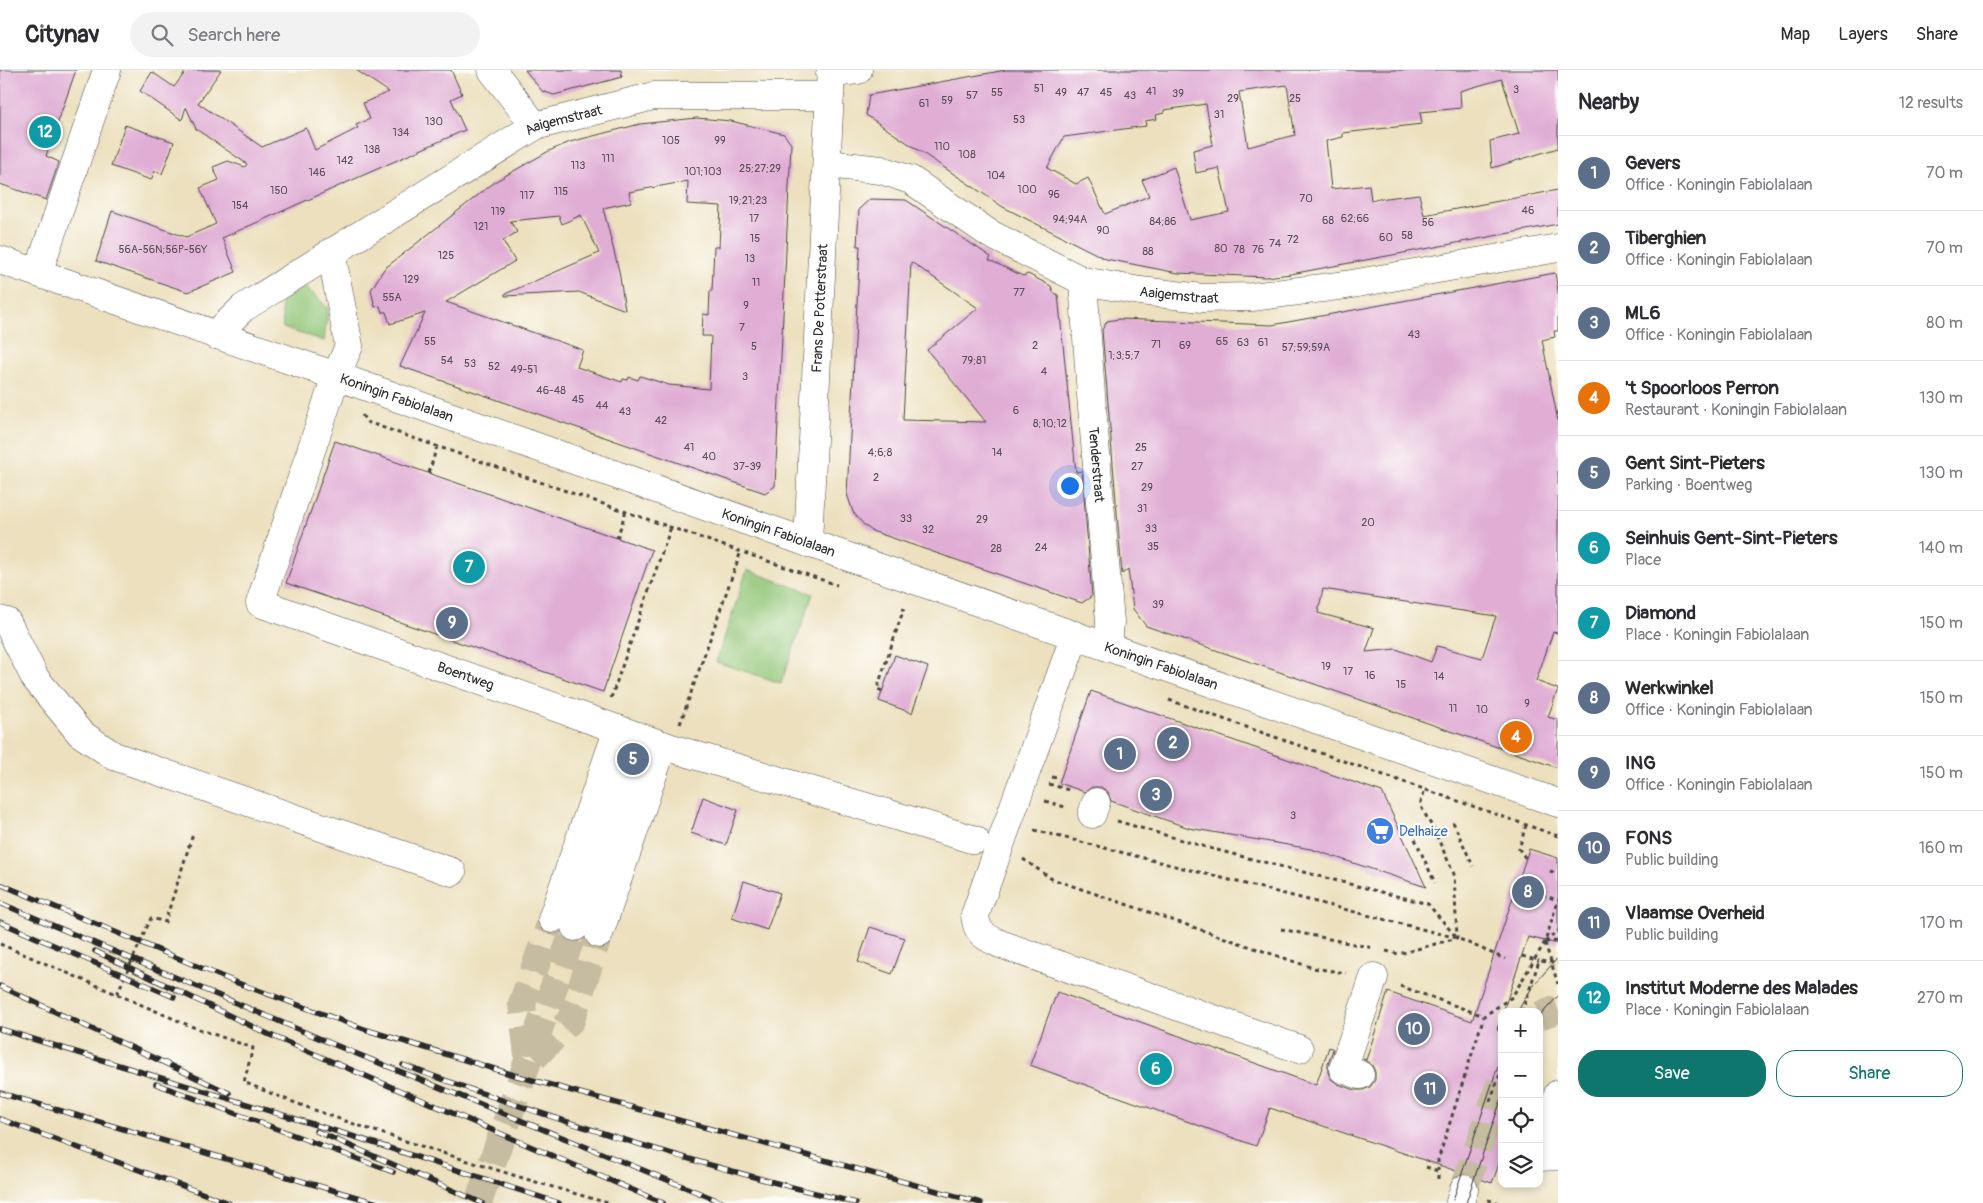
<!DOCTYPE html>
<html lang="en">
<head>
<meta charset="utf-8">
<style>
  :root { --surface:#fff; --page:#f2f2f3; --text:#2b2b33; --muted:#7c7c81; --line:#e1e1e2; --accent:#0f766e }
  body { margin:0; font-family:Pangolin,sans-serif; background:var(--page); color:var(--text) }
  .controls { position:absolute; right:15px; bottom:15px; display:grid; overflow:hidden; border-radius:10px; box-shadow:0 2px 8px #0003 }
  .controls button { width:45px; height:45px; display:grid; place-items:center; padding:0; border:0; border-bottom:1px solid var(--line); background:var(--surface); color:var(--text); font:25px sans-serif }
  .you { position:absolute; left:1069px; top:415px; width:18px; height:18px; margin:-12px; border:4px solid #fff; border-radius:50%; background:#1a73e8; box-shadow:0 0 0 8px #1a73e833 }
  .badge { display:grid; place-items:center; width:32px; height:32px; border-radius:50%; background:var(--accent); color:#fff; font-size:16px; font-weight:700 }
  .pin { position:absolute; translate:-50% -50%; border:2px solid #fff; box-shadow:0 1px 5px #0006 }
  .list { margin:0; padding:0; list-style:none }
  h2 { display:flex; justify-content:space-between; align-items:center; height:65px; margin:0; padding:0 20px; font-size:21px }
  h2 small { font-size:16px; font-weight:400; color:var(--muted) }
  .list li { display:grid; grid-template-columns:32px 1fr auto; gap:15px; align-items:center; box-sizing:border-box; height:75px; padding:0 20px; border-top:1px solid var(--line) }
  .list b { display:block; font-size:19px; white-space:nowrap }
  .list p { margin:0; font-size:16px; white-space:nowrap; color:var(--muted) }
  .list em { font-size:16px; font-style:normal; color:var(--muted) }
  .actions { display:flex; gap:10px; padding:15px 20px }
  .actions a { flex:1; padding:11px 0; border:1px solid var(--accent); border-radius:20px; text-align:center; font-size:18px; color:var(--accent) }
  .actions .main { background:var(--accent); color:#fff }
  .icon { flex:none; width:28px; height:28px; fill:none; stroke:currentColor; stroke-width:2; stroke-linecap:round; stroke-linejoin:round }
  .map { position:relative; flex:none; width:1558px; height:1133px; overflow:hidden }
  header { display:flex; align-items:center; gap:30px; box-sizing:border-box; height:70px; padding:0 25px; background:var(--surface); border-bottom:1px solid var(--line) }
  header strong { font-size:24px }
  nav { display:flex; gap:28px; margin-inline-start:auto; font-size:18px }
  .search { width:350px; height:45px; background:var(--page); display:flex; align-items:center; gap:12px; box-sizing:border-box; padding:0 18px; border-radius:28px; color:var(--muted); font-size:19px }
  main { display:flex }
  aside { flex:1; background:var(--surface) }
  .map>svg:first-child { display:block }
  .green { fill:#91c678; stroke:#5e7852 }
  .building { fill:#e0add5; fill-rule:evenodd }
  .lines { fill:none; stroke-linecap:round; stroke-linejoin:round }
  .minor-tunnel { stroke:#c5bca1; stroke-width:28; stroke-dasharray:28 14; stroke-linecap:butt }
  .minor-casing { stroke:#484641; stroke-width:29 }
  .path { stroke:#484641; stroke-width:3; stroke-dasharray:4 4; stroke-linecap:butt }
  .minor { stroke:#fff; stroke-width:28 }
  .tram { stroke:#2b2b2b; stroke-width:1 }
  .rail-casing { stroke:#2b2b2b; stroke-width:5.5 }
  .rail { stroke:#fdfcf7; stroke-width:4; stroke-dasharray:11; stroke-linecap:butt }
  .path-bridge { stroke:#484641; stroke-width:3; stroke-dasharray:4 4; stroke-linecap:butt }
  .labels { text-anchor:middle; stroke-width:4; stroke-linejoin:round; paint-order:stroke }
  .number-label { font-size:11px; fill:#584c56 }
  .street-label { font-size:14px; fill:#2b2b2b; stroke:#fdfcf7 }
  .shop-label { font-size:14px; fill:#366cbe; stroke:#fdfcf7; text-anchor:start }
</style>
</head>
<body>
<header>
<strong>Citynav</strong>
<div class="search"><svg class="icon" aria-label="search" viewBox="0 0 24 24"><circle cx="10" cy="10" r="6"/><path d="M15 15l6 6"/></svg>Search here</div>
<nav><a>Map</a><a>Layers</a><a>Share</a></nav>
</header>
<main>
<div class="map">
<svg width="1558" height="1133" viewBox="0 0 1558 1133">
  <rect width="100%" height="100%" fill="#fdfcf7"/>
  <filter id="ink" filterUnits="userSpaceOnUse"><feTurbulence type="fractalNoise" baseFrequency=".02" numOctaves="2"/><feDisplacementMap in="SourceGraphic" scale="10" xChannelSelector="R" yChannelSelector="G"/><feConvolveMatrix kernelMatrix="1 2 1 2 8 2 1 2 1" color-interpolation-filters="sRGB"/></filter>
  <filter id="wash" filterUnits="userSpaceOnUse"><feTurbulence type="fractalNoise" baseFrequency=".0096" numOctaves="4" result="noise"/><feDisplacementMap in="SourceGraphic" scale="20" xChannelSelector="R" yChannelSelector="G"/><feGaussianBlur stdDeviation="1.12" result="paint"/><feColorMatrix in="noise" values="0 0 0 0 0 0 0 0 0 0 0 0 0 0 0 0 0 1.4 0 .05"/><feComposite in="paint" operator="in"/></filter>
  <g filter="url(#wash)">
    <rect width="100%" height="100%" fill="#ece0be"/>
    <!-- green -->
    <path class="green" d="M305 216 328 238 324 271 283 258 281 232Z
      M747 500 813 524 781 613 716 592Z"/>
    <g id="blocks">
      <!-- building -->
      <path class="building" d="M0 0H76L46 86 59 92 46 130 0 114Z
        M187 0H221L198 33 262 77 306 58 315 80 358 58 356 55 370 49 363 33 389 22 356 0H451L462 24 451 29 465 60 222 168 236 202 188 222 96 191 112 141 186 167 216 154 200 118 219 110 213 97 228 91 245 97 247 94 196 59 186 37 182 50 140 21 152 2 174 17Z
        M525 0H621L622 7 554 25 542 21Z
        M1006 0H1558V78L1492 98 1490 71 1519 64 1502 9 1460 21 1461 38 1420 42 1422 54 1343 63V67L1326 71 1331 119 1369 115 1371 130 1419 124 1424 145 1558 120V154L1291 204 1266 207 1178 203 1106 189 1003 137 866 45 869 25ZM1287 15 1295 65 1248 77 1239 22ZM1206 34 1213 75 1193 80 1196 103 1219 98 1229 142 1190 150 1174 97 1142 110 1149 126 1105 144 1088 108 1076 114 1047 98 1064 67 1146 56 1145 51 1157 49 1156 45 1164 43V40Z
        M697 48 731 51 784 64 791 74 775 416 765 423 400 296 425 243 390 254 386 242H382L380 236 375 237 371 220 384 199 496 111 549 81 570 72 640 54ZM688 111 687 134 721 136 719 177H714L712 221H710L709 245 703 244 702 266H711L709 319 669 315 640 306 638 310 629 307 628 310 623 309 622 312 577 297 583 280 446 232 515 191 503 171 517 162 510 151 559 146 562 154 581 145 599 183 505 224V226L579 222 625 240 619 201 603 138 631 132 629 122Z
        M125 55 174 72 162 104 155 101 151 110 111 96Z
        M870 129 906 130 991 187 989 190 1023 206 1028 204 1051 216 1053 222 1058 225 1076 402 1082 401 1092 526 1082 533 872 461 864 455 853 442 847 424 860 176H857L859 139ZM911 192 978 238 927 280 986 352 903 350Z
        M1555 203 1558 221V261H1554L1555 267 1542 270 1558 351V563L1553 562 1536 611 1558 619 1548 647 1558 650V698L1146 556 1133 539 1128 499 1122 504 1102 260 1107 251 1119 249 1272 255ZM1323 519 1450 539 1496 546 1482 588 1437 576 1431 592 1396 579 1366 582 1374 558 1318 543Z
        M335 371 652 480 603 622 286 513Z
        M895 585 928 597 912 643 879 631Z
        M1091 621 1382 722 1426 817 1311 779 1189 758 1111 731 1108 722 1101 717H1092L1085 722 1059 713Z
        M703 727 738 740 726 775 691 763Z
        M1529 779 1558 788V874L1528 867 1503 942H1502L1497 960 1502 961V1086L1492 1113 1270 1038 1256 1076 1030 995 1057 922 1316 1015 1329 977 1333 979 1328 994V1002L1331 1009 1338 1014 1355 1020H1363L1370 1017 1375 1010V1002L1372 995 1363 989 1366 990 1388 922 1472 951Z
        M744 811 780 823 767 860 732 848Z
        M870 857 905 868 892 904 858 892Z"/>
    </g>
  </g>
  <g filter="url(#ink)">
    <use href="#blocks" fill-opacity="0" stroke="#484641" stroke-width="1"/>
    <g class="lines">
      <!-- minor-tunnel -->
      <path class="minor-tunnel" d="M1539 946 1558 939
        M528 985 522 934 552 849
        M534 987 571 950 599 864
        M1464 1119 1502 1008
        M478 1133 575 857"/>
      <defs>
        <g id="minor">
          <path d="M492 0 535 56"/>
          <path d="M830 4 858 0"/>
          <path id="s1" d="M828 94 881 100 911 110 990 164 1083 211 1140 221 1202 228 1252 227 1346 215 1558 178"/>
          <path id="s2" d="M331 182 349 276 336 306 260 533 671 678 975 770"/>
          <path id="s3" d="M0 190 336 306 877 497 1558 733"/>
          <path d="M38 203 107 0"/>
          <path id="s4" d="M1083 211 1091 325 1110 552 1108 577"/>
          <path id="s5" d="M215 265 243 238 535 56 654 26H830"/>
          <path id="s6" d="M808 473 831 0"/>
          <path d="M0 550 7 552 35 608 80 663 114 686 452 802"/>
          <path d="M1075 565 975 845C977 864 984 866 1000 874L1299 979"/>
          <path d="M1092 744 1096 732"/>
          <path d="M552 849 618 659"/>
          <path d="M575 857 626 707"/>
          <path d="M599 864 663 675"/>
          <path d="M1360 1005 1343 999 1374 907"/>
          <path d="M1558 1024 1543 1073 1541 1087 1558 1086"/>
          <path d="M1460 1132 1464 1119"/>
        </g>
      </defs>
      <!-- minor casing -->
      <use href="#minor" class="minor-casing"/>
      <!-- path -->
      <path class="path" d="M362 345 367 352 837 515
        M429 403 437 376
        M617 468 626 441
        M882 621 877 619 904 538
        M611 628 671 457
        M1169 630 1558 766
        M680 654 741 481
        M1052 707 1060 709
        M1049 714 1072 721
        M1045 731 1065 737
        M1117 751 1209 778 1428 834 1457 868
        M1453 752 1473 796
        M1526 755 1519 779 1526 789
        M1034 760 1457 868 1505 889
        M1415 769 1435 813
        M1023 789 1052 809 1313 898 1346 903
        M1550 801 1558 804
        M1542 825 1558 830
        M1281 859 1373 878
        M1545 872 1558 861
        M1545 872 1558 871
        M1545 873 1558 914
        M0 874 193 957 253 978 244 1012C304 1038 365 1058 427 1078 487 1097 547 1116 608 1133
        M1386 881 1399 884 1457 868 1454 804 1434 760 1420 735 1425 719
        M1400 916 1484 946
        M117 924 151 848 165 852 193 764
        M1490 1031 1502 999
        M1426 1097 1438 1101
        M1438 1109V1090L1484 946 1512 927 1545 872 1558 830
        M1488 1130 1500 1133"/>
      <!-- minor -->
      <use href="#minor" class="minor"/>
      <!-- tram -->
      <path class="tram" d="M1518 942C1527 921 1543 904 1558 888
        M1539 947 1558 926
        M1453 1130 1502 984
        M1466 1133 1502 1027"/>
      <defs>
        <path id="rail" d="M0 814 235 912 367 960 514 1005 981 1133
          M0 833 335 975 724 1133
          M0 852 174 927
          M95 881 270 965 663 1133
          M0 916 229 1023
          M0 959 355 1067 559 1133
          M403 995C552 1050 702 1096 856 1133
          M156 1014 393 1102
          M0 1023 377 1133
          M0 1049 229 1133
          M316 1061 482 1133"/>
      </defs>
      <!-- rail casing -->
      <use href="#rail" class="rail-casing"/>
      <!-- rail -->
      <use href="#rail" class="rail"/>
      <!-- path-bridge -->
      <path class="path-bridge" d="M1522 886 1539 891
        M1522 942 1539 891 1558 893"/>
    </g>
  </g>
  <!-- icons -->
  <defs>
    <symbol id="supermarket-disc" viewBox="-11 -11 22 22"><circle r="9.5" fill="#3f7fe0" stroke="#fdfcf7"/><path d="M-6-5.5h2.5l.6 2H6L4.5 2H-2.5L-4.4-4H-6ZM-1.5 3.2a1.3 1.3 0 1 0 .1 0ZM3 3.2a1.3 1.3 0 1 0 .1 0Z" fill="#fff"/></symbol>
  </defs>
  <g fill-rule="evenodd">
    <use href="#supermarket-disc" x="1364" y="745" width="32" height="32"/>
  </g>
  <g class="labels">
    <!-- number labels -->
    <g class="number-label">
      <text x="1039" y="22">51</text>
      <text x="1516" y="23">3</text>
      <text x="1151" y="25">41</text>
      <text x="997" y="26">55</text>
      <text x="1061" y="26">49</text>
      <text x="1083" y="26">47</text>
      <text x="1106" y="26">45</text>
      <text x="1178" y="27">39</text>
      <text x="972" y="29">57</text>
      <text x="1130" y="29">43</text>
      <text x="1233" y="32">29</text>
      <text x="1295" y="32">25</text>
      <text x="947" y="34">59</text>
      <text x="924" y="37">61</text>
      <text x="1219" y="48">31</text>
      <text x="1019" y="53">53</text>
      <text x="434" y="55">130</text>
      <text x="401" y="66">134</text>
      <text x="671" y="74">105</text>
      <text x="720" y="74">99</text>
      <text x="942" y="80">110</text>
      <text x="372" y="83">138</text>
      <text x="967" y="88">108</text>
      <text x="608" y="92">111</text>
      <text x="345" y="94">142</text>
      <text x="578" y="99">113</text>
      <text x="760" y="102">25;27;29</text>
      <text x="703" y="105">101;103</text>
      <text x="317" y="106">146</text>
      <text x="996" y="109">104</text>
      <text x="1027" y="123">100</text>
      <text x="279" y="124">150</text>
      <text x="561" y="125">115</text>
      <text x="1054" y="128">96</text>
      <text x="527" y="129">117</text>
      <text x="1306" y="132">70</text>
      <text x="748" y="134">19;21;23</text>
      <text x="240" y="139">154</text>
      <text x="1528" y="144">46</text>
      <text x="498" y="145">119</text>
      <text x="754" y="152">17</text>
      <text x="1355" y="152">62;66</text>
      <text x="1070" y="153">94;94A</text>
      <text x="1328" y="154">68</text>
      <text x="1163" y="155">84;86</text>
      <text x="1428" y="156">56</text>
      <text x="481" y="160">121</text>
      <text x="1103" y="164">90</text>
      <text x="1407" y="169">58</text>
      <text x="1386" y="171">60</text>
      <text x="755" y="172">15</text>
      <text x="1293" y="173">72</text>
      <text x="1275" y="177">74</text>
      <text x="1221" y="182">80</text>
      <text x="163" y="183">56A-56N;56P-56Y</text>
      <text x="1239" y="183">78</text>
      <text x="1258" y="183">76</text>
      <text x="1148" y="185">88</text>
      <text x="446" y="189">125</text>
      <text x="750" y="192">13</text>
      <text x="411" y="213">129</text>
      <text x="756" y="216">11</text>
      <text x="1019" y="226">77</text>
      <text x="392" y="231">55A</text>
      <text x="746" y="239">9</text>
      <text x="742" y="261">7</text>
      <text x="1414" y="268">43</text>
      <text x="430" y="275">55</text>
      <text x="1222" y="275">65</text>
      <text x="1243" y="276">63</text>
      <text x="1263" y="276">61</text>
      <text x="1156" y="278">71</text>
      <text x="1035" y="279">2</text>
      <text x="1185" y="279">69</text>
      <text x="754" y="280">5</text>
      <text x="1306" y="281">57;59;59A</text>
      <text x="1124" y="289">1;3;5;7</text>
      <text x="447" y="294">54</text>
      <text x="974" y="294">79;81</text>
      <text x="470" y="297">53</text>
      <text x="494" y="300">52</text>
      <text x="524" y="303">49-51</text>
      <text x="1044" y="305">4</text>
      <text x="745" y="310">3</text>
      <text x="551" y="324">46-48</text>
      <text x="578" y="333">45</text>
      <text x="602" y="339">44</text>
      <text x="1016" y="344">6</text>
      <text x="625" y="345">43</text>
      <text x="661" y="354">42</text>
      <text x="1050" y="357">8;10;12</text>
      <text x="689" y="381">41</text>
      <text x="1141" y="381">25</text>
      <text x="880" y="386">4;6;8</text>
      <text x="997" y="386">14</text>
      <text x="709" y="390">40</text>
      <text x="747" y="400">37-39</text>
      <text x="1137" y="400">27</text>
      <text x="876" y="411">2</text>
      <text x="1147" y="421">29</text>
      <text x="1142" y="442">31</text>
      <text x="906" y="452">33</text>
      <text x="982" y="453">29</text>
      <text x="1368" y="456">20</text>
      <text x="1151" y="462">33</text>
      <text x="928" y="463">32</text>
      <text x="1153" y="480">35</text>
      <text x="1041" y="481">24</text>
      <text x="996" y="482">28</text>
      <text x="1158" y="538">39</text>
      <text x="1326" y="600">19</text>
      <text x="1348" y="605">17</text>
      <text x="1370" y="609">16</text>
      <text x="1439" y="610">14</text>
      <text x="1401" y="618">15</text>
      <text x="1527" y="637">9</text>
      <text x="1453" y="642">11</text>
      <text x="1482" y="643">10</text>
      <text x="1293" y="749">3</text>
    </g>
    <!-- street labels -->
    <g class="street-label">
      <text dy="5" stroke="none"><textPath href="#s5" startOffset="412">Aaigemstraat</textPath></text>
      <text dy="5" stroke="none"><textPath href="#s1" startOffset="382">Aaigemstraat</textPath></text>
      <text dy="5" stroke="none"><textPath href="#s6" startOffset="235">Frans De Potterstraat</textPath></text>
      <text dy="5" stroke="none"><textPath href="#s3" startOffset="420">Koningin Fabiolalaan</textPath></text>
      <text dy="5" stroke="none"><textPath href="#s4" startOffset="184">Tenderstraat</textPath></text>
      <text dy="5" stroke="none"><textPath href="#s3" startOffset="825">Koningin Fabiolalaan</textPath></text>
      <text dy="5" stroke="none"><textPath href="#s3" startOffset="1230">Koningin Fabiolalaan</textPath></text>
      <text dy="5" stroke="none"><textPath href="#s2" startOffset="586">Boentweg</textPath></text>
    </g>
    <!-- shop labels -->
    <g class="shop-label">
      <text x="1399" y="766">Delhaize</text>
    </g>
  </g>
</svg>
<div class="controls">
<button>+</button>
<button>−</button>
<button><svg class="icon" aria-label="locate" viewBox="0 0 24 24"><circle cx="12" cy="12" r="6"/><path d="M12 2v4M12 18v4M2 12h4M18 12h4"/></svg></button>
<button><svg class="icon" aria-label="layers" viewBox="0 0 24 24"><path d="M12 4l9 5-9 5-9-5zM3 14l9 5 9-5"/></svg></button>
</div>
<div class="you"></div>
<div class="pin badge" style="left:1120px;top:684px;background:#5c6f8a">1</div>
<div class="pin badge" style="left:1173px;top:673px;background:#5c6f8a">2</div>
<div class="pin badge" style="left:1156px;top:725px;background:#5c6f8a">3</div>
<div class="pin badge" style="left:1516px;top:667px;background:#e8710a">4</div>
<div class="pin badge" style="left:633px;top:689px;background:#5c6f8a">5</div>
<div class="pin badge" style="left:1156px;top:999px;background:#0f9aa8">6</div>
<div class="pin badge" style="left:469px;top:497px;background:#0f9aa8">7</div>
<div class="pin badge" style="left:1528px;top:822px;background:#5c6f8a">8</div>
<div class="pin badge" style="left:452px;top:553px;background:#5c6f8a">9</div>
<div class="pin badge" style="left:1414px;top:959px;background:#5c6f8a">10</div>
<div class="pin badge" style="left:1430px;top:1019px;background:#5c6f8a">11</div>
<div class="pin badge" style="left:45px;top:62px;background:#0f9aa8">12</div>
</div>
<aside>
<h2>Nearby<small>12 results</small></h2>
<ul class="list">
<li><span class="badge" style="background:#5c6f8a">1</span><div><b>Gevers</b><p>Office · Koningin Fabiolalaan</p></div><em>70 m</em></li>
<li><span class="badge" style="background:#5c6f8a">2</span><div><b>Tiberghien</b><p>Office · Koningin Fabiolalaan</p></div><em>70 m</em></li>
<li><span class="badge" style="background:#5c6f8a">3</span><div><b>ML6</b><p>Office · Koningin Fabiolalaan</p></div><em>80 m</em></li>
<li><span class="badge" style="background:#e8710a">4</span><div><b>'t Spoorloos Perron</b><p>Restaurant · Koningin Fabiolalaan</p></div><em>130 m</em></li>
<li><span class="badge" style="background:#5c6f8a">5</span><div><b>Gent Sint-Pieters</b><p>Parking · Boentweg</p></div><em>130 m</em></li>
<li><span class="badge" style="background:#0f9aa8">6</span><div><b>Seinhuis Gent-Sint-Pieters</b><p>Place</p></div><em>140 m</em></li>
<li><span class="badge" style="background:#0f9aa8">7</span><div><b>Diamond</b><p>Place · Koningin Fabiolalaan</p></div><em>150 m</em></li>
<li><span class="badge" style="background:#5c6f8a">8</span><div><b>Werkwinkel</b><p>Office · Koningin Fabiolalaan</p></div><em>150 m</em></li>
<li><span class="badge" style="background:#5c6f8a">9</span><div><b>ING</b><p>Office · Koningin Fabiolalaan</p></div><em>150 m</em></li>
<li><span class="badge" style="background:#5c6f8a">10</span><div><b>FONS</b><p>Public building</p></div><em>160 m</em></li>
<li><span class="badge" style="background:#5c6f8a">11</span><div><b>Vlaamse Overheid</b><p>Public building</p></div><em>170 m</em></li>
<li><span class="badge" style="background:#0f9aa8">12</span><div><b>Institut Moderne des Malades</b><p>Place · Koningin Fabiolalaan</p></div><em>270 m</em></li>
</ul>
<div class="actions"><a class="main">Save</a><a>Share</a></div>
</aside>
</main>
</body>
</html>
